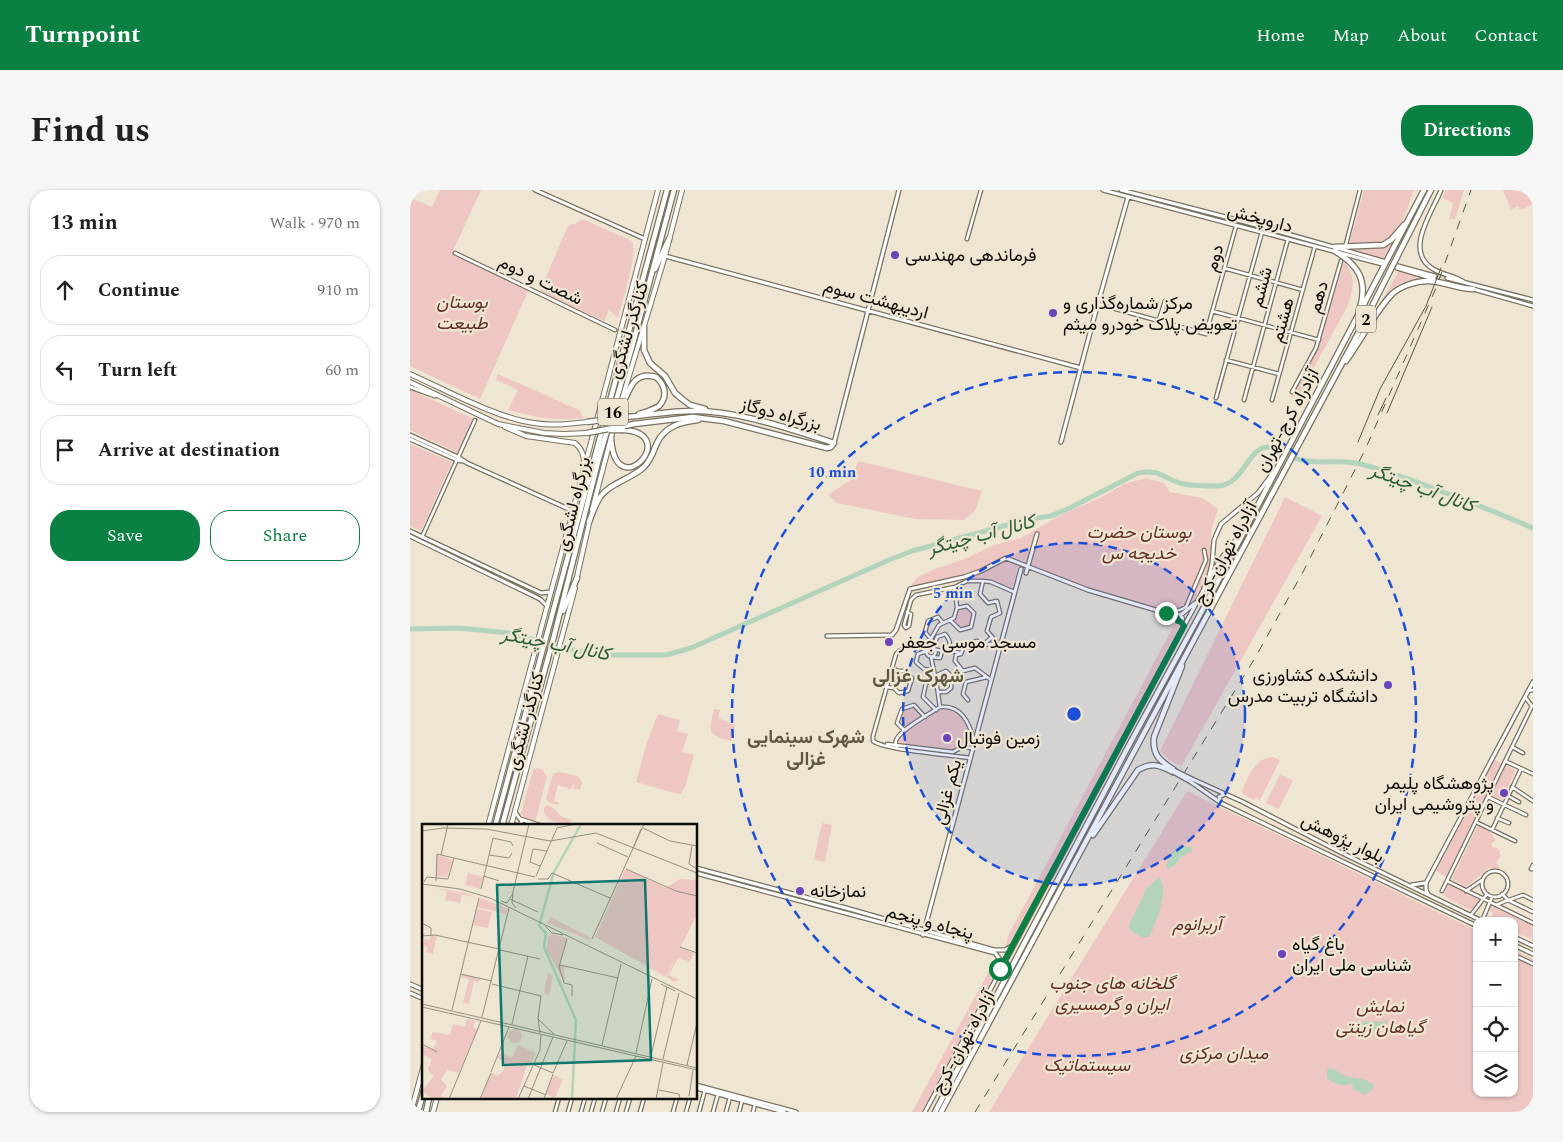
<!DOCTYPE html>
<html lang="en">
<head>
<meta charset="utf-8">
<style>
  :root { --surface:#fff; --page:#f6f6f6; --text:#202124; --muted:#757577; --line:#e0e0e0; --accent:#0b8043 }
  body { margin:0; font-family:Spectral,Vazirmatn,serif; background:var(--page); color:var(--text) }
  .controls { position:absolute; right:15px; bottom:15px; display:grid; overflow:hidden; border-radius:10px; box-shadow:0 1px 4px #0004 }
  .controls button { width:45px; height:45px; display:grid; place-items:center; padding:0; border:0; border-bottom:1px solid var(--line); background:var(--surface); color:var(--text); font:25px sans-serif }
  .stop { position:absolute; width:15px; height:15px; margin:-11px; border:4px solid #0b8043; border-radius:50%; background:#fff }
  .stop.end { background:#0b8043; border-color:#fff; box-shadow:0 1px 5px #0008 }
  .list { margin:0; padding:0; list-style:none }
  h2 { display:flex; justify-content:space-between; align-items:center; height:65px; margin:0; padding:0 20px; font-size:21px }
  h2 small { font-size:16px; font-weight:400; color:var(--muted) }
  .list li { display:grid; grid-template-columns:32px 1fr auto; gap:15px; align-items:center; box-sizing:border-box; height:70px; margin:0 10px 10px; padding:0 10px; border:1px solid var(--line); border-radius:20px }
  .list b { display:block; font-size:19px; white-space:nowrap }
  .list em { font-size:16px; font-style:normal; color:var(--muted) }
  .actions { display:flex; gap:10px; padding:15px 20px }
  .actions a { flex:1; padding:11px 0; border:1px solid var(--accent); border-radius:20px; text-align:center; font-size:18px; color:var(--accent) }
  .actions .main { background:var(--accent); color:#fff }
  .icon { flex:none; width:28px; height:28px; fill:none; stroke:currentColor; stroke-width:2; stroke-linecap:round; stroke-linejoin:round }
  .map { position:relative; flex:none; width:1123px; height:922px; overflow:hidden; border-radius:20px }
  header { display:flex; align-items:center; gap:30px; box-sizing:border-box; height:70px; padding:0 25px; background:var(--accent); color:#fff }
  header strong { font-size:24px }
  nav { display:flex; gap:28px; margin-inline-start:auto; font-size:18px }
  .intro { display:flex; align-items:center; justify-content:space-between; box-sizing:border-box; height:120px; padding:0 30px }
  h1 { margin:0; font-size:35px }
  .button { padding:12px 22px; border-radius:20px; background:var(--accent); color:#fff; font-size:18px; font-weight:700 }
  main { display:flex; gap:30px; padding:0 30px }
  aside { flex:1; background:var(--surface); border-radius:20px; box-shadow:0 1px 4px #0004 }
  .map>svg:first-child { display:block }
  .green { fill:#eec7c2 }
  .water { fill:#b3d4ba }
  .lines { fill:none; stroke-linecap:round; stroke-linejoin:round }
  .river { stroke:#b3d4ba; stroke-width:5 }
  .secondary-tunnel { stroke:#ccc5b3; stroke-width:3; stroke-dasharray:3 1.5; stroke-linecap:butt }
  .street-casing { stroke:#797260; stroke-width:5 }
  .secondary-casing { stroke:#797260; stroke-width:5.5 }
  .primary-casing { stroke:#797260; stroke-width:6 }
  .highway-casing { stroke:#797260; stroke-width:7 }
  .street { stroke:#fff; stroke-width:2.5 }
  .secondary { stroke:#fff; stroke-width:3 }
  .primary { stroke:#fff; stroke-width:4 }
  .highway { stroke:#fff; stroke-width:4.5 }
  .tram { stroke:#59554a; stroke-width:1 }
  .rail { stroke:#59554a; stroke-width:1; stroke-dasharray:9 9; stroke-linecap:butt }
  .secondary-bridge-casing { stroke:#797260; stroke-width:5.5; stroke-linecap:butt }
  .highway-bridge-casing { stroke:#797260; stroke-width:7; stroke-linecap:butt }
  .secondary-bridge { stroke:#fff; stroke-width:3 }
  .highway-bridge { stroke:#fff; stroke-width:4.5 }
  .route { stroke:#0b8043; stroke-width:6 }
  .ring { fill:none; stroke:#1d4ed8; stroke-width:2.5; stroke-dasharray:9 6 }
  .poi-dot { fill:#6b43bb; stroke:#eee6d2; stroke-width:2 }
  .labels { text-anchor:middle; stroke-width:4.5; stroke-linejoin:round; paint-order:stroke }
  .shield { fill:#eee6d2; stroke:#514d43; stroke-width:1 }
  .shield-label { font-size:16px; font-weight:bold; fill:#0e0c06 }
  .street-label { font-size:18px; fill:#0e0c06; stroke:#eee6d2 }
  .poi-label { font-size:18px; fill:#0e0c06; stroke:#eee6d2; text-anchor:start }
  .park-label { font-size:18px; font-style:italic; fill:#642e28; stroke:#eee6d2 }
  .water-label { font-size:19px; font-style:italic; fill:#295c38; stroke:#eee6d2 }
  .neighbourhood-label { font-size:19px; font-weight:bold; fill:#5e5846; stroke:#eee6d2 }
  .inset-river { fill:none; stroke:#b3d4ba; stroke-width:2.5 }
  .inset-road { fill:none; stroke:#948f80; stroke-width:1 }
  .view { fill:#0f766e; fill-opacity:0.15; stroke:#0f766e; stroke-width:2.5 }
  .inset-edge { fill:none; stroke:#0e0c06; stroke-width:2.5 }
  .centre { fill:#1d4ed8; stroke:#eee6d2; stroke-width:2.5 }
  .ring-label { font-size:15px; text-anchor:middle; font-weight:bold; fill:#1d4ed8; stroke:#eee6d2; stroke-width:4.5; stroke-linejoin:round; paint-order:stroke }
</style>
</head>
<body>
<header>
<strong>Turnpoint</strong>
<nav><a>Home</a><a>Map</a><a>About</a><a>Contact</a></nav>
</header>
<div class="intro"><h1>Find us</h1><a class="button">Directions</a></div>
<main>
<aside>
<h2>13 min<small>Walk · 970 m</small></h2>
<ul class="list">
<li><svg class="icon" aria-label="ahead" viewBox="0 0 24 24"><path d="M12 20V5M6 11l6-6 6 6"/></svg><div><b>Continue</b></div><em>910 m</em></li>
<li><svg class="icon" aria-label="left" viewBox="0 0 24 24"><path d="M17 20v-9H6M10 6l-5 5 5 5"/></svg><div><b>Turn left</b></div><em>60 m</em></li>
<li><svg class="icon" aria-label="arrive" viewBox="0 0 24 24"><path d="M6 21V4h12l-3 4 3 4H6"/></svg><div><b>Arrive at destination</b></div></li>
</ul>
<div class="actions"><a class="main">Save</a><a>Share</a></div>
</aside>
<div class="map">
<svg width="1123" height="922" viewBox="0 0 1123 922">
  <rect width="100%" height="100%" fill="#eee6d2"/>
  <!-- green -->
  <path class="green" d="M30 0H71L43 61 120 97 70 209 0 176V8L22 17Z
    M954 0H1004C997 18 992 45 970 52 961 54 949 53 939 54Z
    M1036 0H1054L1045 29H1039L1043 13 1032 8Z
    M1093 0H1123V14L1111 20 1107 16 1101 20Z
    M171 30H175L222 51C228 66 212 110 208 128L199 120 194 131 130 101 157 38 161 34H165Z
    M982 53 973 70 941 59 973 56Z
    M934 72C947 86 943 101 937 117L890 203 880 209 907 158Z
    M989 81 1018 89C989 90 987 94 969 115Z
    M88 184 169 220 173 227H180C146 232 130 228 98 220L108 200 86 190Z
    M0 200 64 229 48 263 0 240Z
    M0 254 42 272 11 341 0 336Z
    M448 271 572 301 565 321 554 330 505 329 427 313 418 305 442 289Z
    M736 288 754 293 760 302 792 308 808 319C805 327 802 336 801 345 800 354 802 364 801 373 797 393 787 418 765 424L676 398 610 370 602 400 579 389H559L500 402 502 394 508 387 527 378 552 370 584 355 611 348 649 326 694 306 714 294Z
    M875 307 912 326 771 577 759 570 750 561Z
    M557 418 563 424 559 436 550 439 543 431 546 429 549 420Z
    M766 433 771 437 770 440 597 763H594L599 744 764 435Z
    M504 518 512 526 494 538 489 532 493 520Z
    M304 519 310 520 308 528 325 535 321 551C296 544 299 542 304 519Z
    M531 519 546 520C555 530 562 539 560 553H550L544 560 488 554V549L495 542Z
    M248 524 270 530 267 541 278 544 272 562 284 565 275 597 271 604H268L226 592 236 556Z
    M862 567 870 570 850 610 846 608 844 610 833 604 832 601C839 586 844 569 862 567Z
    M1084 569 1092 574 1036 687 1026 681Z
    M1095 575 1106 580 1092 610 1081 605Z
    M127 578 133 580 137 587 125 632 114 629 111 623 123 580Z
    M149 582 168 586 172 592 170 600 163 598 164 595 163 594 161 599 148 595 144 611 149 613 148 615 140 613 136 608 143 584Z
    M870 584 883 591 869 619 856 613Z
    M777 601 1067 741V903H1104V760L1123 769V922H579Z
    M137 615C144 617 145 620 150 625 153 628 158 628 161 630V634L159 635C148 632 133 632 134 618Z
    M412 633 422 635 415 672 404 669Z
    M1068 635 1078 640 1086 650 1081 654 1084 658 1086 657 1090 661 1089 664 1091 666 1086 672 1091 679 1079 678 1056 697 1042 689Z
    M1038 694 1070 710 1071 712 1060 720 1037 708 1034 705Z
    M1079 716H1082L1123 735V750L1104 741V731H1083L1082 722 1078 720Z
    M585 770 588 779 512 922H502Z"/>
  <!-- water -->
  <path class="water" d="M769 655 780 657 783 661 771 667 766 674 759 679 756 677C758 668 762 662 769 655Z
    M749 687C760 699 746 734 739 747H731L720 740 719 735 737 698Z
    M976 830 978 831 972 838 963 842 951 839 940 842 932 841 955 831 974 832Z
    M919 878 925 879C936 892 952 884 964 895L963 899 955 905 943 899 942 893C933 897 925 895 917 888V881Z"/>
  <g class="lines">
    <!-- river -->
    <path class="river" d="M0 439 48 438 99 443 153 458 189 465H256L281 458 479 370 502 361 572 342 619 329 641 326 660 318 728 283C752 278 755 291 774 294 785 296 798 296 808 296 833 295 838 258 857 257 871 257 879 268 892 270 908 274 928 270 945 273 970 278 993 287 1017 296 1053 309 1088 323 1123 338"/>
    <!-- secondary-tunnel -->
    <path class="secondary-tunnel" d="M1025 86 1037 88"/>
    <defs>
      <path id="street" d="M557 49 571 0
        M936 54 950 0
        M45 63 205 140
        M814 78 893 100
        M688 114 796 144 826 36
        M802 121 909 150
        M749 130 755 111
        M816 170 869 184
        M882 202 906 158 931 71
        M806 208 852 42
        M834 210 878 49
        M862 210 905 56
        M12 347 65 230
        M573 391 570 404 578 413 587 411 590 423 581 427 577 441 590 456
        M752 421 770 420 776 417 796 370 794 360
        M497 422 501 424 499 436 496 438 494 435 501 410 506 405 545 397 557 391H573L581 392 604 402
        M540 430 550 440 561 437 564 423 557 416 547 418
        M520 448 515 442 518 431 528 427 533 433
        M574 455 587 453
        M516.5 462a4.5 4.5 0 1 1 9 0a4.5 4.5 0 1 1-9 0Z
        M538 460 532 461 523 459 527 447 535 444C540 450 541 453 538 460L550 463
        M517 461C505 455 496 453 486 464L463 546V551C474 560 542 565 560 568
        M517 461 519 452 529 435 544 428 547 418 545 397
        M517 461 508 464 506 472 515 480 523 478
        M525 486 521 467 530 468 532 461
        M526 490 525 486 536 481 542 487 541 498 536 502H529
        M581 490 565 478 553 481 545 471 546 465 551 464 554 455 567 451 572 456 582 447
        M476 497 484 498 489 503 498 501 502 488 495 481H488L482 478
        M1118 501 1123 500
        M1115 507 1122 516
        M558 510 553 504 556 492 577 487
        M526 520 513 507 516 493 526 490 530 517
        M494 540 487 533 492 519 504 515 515 527
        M477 554 543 562 552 557 562 558
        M1102 557 1113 563
        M487 558C486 554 485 554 486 550 491 539 519 524 530 517 551 515 559 532 564 550
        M1095 571 1123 584
        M1102 597 1123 611
        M1098 606 1109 612
        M1078 607 1116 625
        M1087 628 1099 633
        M1066 632 1105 651
        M1082 640 1111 579
        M1123 675 1121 679H1123
        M1072 694a13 13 0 1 1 26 0a13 13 0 1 1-26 0Z
        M1037 691 1123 733
        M1032 701 1122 516
        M1056 701 1072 690
        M1098 710 1123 722
        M1099 710 1113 705 1123 710
        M1086 715 1098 710 1092 704
        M1061 725 1077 704
        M1072 731 1082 707
        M1104 765 1123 774
        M145 922 149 908
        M158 922 162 908
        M171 922 175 908
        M181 922 185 908
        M192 922 196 908
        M206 922 210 908
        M216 922 220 908
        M230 922 234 908
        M263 922 267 908
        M276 922 280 908
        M289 922 295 900
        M303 922 308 904
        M316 922 320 907
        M329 922 332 911
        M343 922 345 914"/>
      <path id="secondary" d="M125 0 235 49
        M693 0 972 74
        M711 0 839 33 973 71
        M1031 0C1022 23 992 63 1025 80 1034 85 1045 86 1054 92
        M255 66 671 178
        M988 76 1025 86
        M987 78 1024 89
        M1037 88 1123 110
        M1063 99 1123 116
        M0 197 25 206
        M0 245 48 267 57 273 163 321
        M0 249 47 270 52 271
        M651 252 685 124 718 7
        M424 253 489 0
        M0 341 131 403 141 402
        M0 346 130 409 137 416
        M616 383 627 344
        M798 390 802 374 804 350 811 334 848 303 863 283
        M764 425 772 424 785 413
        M767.5 429a2.5 2.5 0 1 1 5 0a2.5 2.5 0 1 1-5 0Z
        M417 446 482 445 486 440 500 399 554 387 571 381 596 368 678 400 756 423 767 428
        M782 589 833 612 930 662 1072 731
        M781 592 811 613 1067 736
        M811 613 809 607 815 604
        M105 622 110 629 132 636
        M101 633 107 636
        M110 636 112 630
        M286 678 436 718 584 760H595L602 756
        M286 683 585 763 591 771V776
        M1002 695 1015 693
        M1018 704 1016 700V693L1123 492
        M513 745 611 379
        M1104 747 1123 756
        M1104 755 1123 764
        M0 794 14 800
        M0 803 14 809
        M286 895 386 922
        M286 898 374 922
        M515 922 796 395"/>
      <path id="primary" d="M0 184C36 200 86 228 124 233 142 236 159 234 177 232
        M0 192 88 234 134 243 154 244 177 243
        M210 216 255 66 272 0
        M95 237 116 246 165 253C172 259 174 265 174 275
        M182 320 207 225
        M162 324 248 0
        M166 391 180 329
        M78 636 159 335
        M101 636 165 398
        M1 922 14 874
        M23 922 27 908"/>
      <path id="highway" d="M925 57 973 55 981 50 994 35
        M925 61C948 75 958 90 950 118
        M245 79 259 49
        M234 137V160L240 173 255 186 265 203 272 209 280 215 295 219
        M936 171C951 150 965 122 982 104 991 96 1006 91 1018 91 1033 91 1048 99 1063 99
        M207 224C219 208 219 179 246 187 255 194 258 207 249 216 243 220 236 222 229 224
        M216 227C240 225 265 220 289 221 331 222 384 240 424 253L421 257 417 258 314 231 298 229 283 227 224 234
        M201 248C205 317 273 243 213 240
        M179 332C182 324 185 315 190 307 200 293 221 289 234 277 241 270 243 262 247 253 255 236 271 232 288 230
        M158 356 162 323
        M795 397 811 370 829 347
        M153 421 167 388
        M764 580C750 571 742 565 744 547L772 476
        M85 636 257 0
        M92 636 144 446 189 268 222 157 264 0
        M683 645 728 580C742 572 749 575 763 582
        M8 922 14 900
        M16 922 19 908
        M525 922 717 559 799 408 1014 0
        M531 922 952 136 1021 0"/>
    </defs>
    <!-- street casing -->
    <use href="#street" class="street-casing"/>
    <!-- secondary casing -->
    <use href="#secondary" class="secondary-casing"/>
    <!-- primary casing -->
    <use href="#primary" class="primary-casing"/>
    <!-- highway casing -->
    <use href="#highway" class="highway-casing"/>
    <!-- street -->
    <use href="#street" class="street"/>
    <!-- secondary -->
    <use href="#secondary" class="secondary"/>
    <!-- primary -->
    <use href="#primary" class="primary"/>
    <!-- highway -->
    <use href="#highway" class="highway"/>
    <!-- tram -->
    <path class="tram" d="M977 223 1022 117
      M968 225 976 208
      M948 252 970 199 1016 116 1031 78"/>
    <!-- rail -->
    <path class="rail" d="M565 922 845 468 894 380 955 260 1026 98 1061 0"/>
    <defs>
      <path id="secondary-bridge" d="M764 580 782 589
        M763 582 781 592"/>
      <path id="highway-bridge" d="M177 232 216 227
        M200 240H213
        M177 243 224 234"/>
    </defs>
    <!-- secondary-bridge casing -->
    <use href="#secondary-bridge" class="secondary-bridge-casing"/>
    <!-- highway-bridge casing -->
    <use href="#highway-bridge" class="highway-bridge-casing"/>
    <!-- secondary-bridge -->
    <use href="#secondary-bridge" class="secondary-bridge"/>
    <!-- highway-bridge -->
    <use href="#highway-bridge" class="highway-bridge"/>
  </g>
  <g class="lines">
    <!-- route -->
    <path class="route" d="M590 779 774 436 771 432 768 431 767 428 756 423"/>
  </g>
  <!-- distance rings -->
  <circle cx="664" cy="524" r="171" fill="#1d4ed8" fill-opacity=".12"/>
  <g class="ring">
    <circle cx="664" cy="524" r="171"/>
    <circle cx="664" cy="524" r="342"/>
  </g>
  <!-- markers -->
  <g class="poi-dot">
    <circle cx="485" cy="65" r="5"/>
    <circle cx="643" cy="123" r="5"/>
    <circle cx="479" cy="452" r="5"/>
    <circle cx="978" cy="495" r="5"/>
    <circle cx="537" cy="548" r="5"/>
    <circle cx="1094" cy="603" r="5"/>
    <circle cx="390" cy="701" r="5"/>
    <circle cx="872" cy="764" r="5"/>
  </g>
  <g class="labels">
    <!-- shield labels -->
    <g class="shield">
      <rect x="946" y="115.5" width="20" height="27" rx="4"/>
      <rect x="188" y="208.5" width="30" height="27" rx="4"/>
    </g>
    <g class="shield-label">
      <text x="956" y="135">2</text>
      <text x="203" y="228">16</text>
    </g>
    <!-- street labels -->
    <g class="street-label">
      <text transform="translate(850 28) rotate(15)" y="6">داروپخش</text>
      <text transform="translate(804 68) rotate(-74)" y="6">دوم</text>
      <text transform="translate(131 90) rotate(26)" y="6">شصت و دوم</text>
      <text transform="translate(851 97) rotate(-75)" y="6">ششم</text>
      <text transform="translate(908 107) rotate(-74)" y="6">دهم</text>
      <text transform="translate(466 109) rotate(15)" y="6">اردیبهشت سوم</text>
      <text transform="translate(872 130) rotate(-74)" y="6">هشتم</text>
      <text transform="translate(218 140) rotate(-73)" y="6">کنارگذر لشگری</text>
      <text transform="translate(371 224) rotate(15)" y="6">بزرگراه دوگاز</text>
      <text transform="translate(877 230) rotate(-62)" y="6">آزادراه کرج-تهران</text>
      <text transform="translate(163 314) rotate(-76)" y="6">بزرگراه لشگری</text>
      <text transform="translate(815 363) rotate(-62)" y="6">آزادراه تهران-کرج</text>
      <text transform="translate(115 531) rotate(-75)" y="6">کنارگذر لشگری</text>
      <text transform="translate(537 602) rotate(-75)" y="6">یکم غزالی</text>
      <text transform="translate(933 648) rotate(26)" y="6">بلوار پژوهش</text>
      <text transform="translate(520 732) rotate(15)" y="6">پنجاه و پنجم</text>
      <text transform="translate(553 852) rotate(-62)" y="6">آزادراه تهران-کرج</text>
    </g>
    <!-- poi labels -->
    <g class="poi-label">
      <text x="495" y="71">فرماندهی مهندسی</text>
      <text x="653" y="119">مرکز شماره‌گذاری و<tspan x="653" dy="21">تعویض پلاک خودرو میثم</tspan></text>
      <text x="489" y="458">مسجد موسی جعفر</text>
      <text x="968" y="491" text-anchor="end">دانشکده کشاورزی<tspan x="968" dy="21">دانشگاه تربیت مدرس</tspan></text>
      <text x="547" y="554">زمین فوتبال</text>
      <text x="1084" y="599" text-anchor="end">پژوهشگاه پلیمر<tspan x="1084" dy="21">و پتروشیمی ایران</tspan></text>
      <text x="400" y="707">نمازخانه</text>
      <text x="882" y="760">باغ گیاه‌<tspan x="882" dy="21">شناسی ملی ایران</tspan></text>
    </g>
    <!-- park labels -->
    <g class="park-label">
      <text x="52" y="118">بوستان<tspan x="52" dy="21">طبیعت</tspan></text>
      <text x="729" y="348">بوستان حضرت<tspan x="729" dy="21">خدیجه س</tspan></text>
      <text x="787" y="740">آربرانوم</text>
      <text x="702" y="799">گلخانه های جنوب<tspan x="702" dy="21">ایران و گرمسیری</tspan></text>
      <text x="970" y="822">نمایش<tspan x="970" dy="21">گیاهان زینتی</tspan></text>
      <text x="814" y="869">میدان مرکزی</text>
      <text x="677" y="881">سیستماتیک</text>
    </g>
    <!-- water labels -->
    <g class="water-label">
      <text transform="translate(1013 297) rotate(20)" y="7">کانال آب چیتگر</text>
      <text transform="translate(571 344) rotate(-15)" y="7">کانال آب چیتگر</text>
      <text transform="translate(146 453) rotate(11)" y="7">کانال آب چیتگر</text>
    </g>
    <!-- neighbourhood labels -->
    <g class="neighbourhood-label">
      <text x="508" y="492">شهرک غزالی</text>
      <text x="396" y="553">شهرک سینمایی<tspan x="396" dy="22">غزالی</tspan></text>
    </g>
  </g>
  <!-- overview -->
  <g transform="translate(12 634)">
    <rect width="275" height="275" fill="#eee6d2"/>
    <path d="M15 31 31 36 25 53 14 52ZM203 45 244 64 258 55 275 56V90L244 153 173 113ZM46 49 61 53 58 65 43 61ZM13 64 43 69 56 74 26 67 40 71 38 79 23 76 25 67ZM58 74 80 82 85 87 84 83 87 84 84 90 55 83ZM55 85 70 88 66 104 51 101ZM128 93 169 114 168 116 125 99ZM127 110 145 114 137 141 142 142 143 159 124 125ZM9 111 15 112 11 130 4 128 6 123 1 122 3 115 7 116ZM258 124 272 129 268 138 256 134 247 151 257 156 252 158 245 153ZM126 148 131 152 127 172 122 168ZM40 150 58 155 57 158 52 157 47 180 41 179 47 155 39 153ZM45 194 58 199 53 198 51 203 55 206 37 249 25 246 19 256 25 262 19 272 25 275H10L0 267 12 252 6 246 10 235 0 230V223L12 224 15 217 8 214 11 208 28 211 31 200 43 203ZM86 212a7 7 0 1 1 14 0a7 7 0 1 1-14 0ZM96 221 114 229 108 242 105 241 94 275H59L69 249 76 252 82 246 83 238 75 234 78 229 90 234ZM132 251 141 255 133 274 124 270Z" fill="#eec7c2"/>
    <path class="inset-river" d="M150 275 154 196 122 123 124 109 117 102 132 48 159 0"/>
    <path class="inset-road" d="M221 4 248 17 275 22M0 7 21 4 64 5 128 17 174 9 275 49M175 19 206 33M212 22 219 5M270 22 267 40 275 45M19 31 26 0M67 31 87 34 90 29M118 42 108 38 111 25 125 27M204 45 254 67 275 72M130 49 188 74M62 52 77 57M114 52 135 4 154 0M116 55H126L130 49M14 57 15 30 113 53M2 58 5 53 26 55 32 34M0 60 38 65 68 74 275 175M59 65 71 14 89 18 91 22M91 70 90 79 94 84M90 72 107 0M88 75 116 88M79 77 85 79 90 71M0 99 9 104V111M123 102 130 109 141 111M0 112 13 111 77 125M145 115 137 143 142 159 150 161V172M170 115 222 0M258 123 275 129M78 126 118 135M138 141 196 154M38 150 70 157M70 160 119 172M239 160 253 167M0 180 275 244M0 183 275 246M30 186 57 74M60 193 87 84M116 195 132 210M90 200 106 132M118 209 116 194 119 172M0 220 15 228M180 221 199 140M214 229 230 155M229 232 245 163M241 235 257 169M112 241 131 249 145 217M265 241 275 199M69 248 87 203M102 262 124 271M237 266 257 270 258 275M267 272 271 246M27 275 59 197M58 275 69 249M96 275 118 226 119 211M106 275 131 213M122 275 131 250M194 275 214 232M234 275 241 239"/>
    <path class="view" d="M223 56 229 236 81 241 75 61Z"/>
    <rect width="275" height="275" class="inset-edge"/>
  </g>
  <circle cx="664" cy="524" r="8" class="centre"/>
  <g class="ring-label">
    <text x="422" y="287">10 min</text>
    <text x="543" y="408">5 min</text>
  </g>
</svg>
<div class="controls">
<button>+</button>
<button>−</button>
<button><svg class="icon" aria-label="locate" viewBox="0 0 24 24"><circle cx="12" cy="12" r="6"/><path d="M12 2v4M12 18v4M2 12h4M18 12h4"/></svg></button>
<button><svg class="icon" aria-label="layers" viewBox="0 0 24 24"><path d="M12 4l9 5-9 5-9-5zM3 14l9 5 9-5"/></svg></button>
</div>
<div class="stop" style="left:590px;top:779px"></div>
<div class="stop end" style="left:756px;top:423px"></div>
</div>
</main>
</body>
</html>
